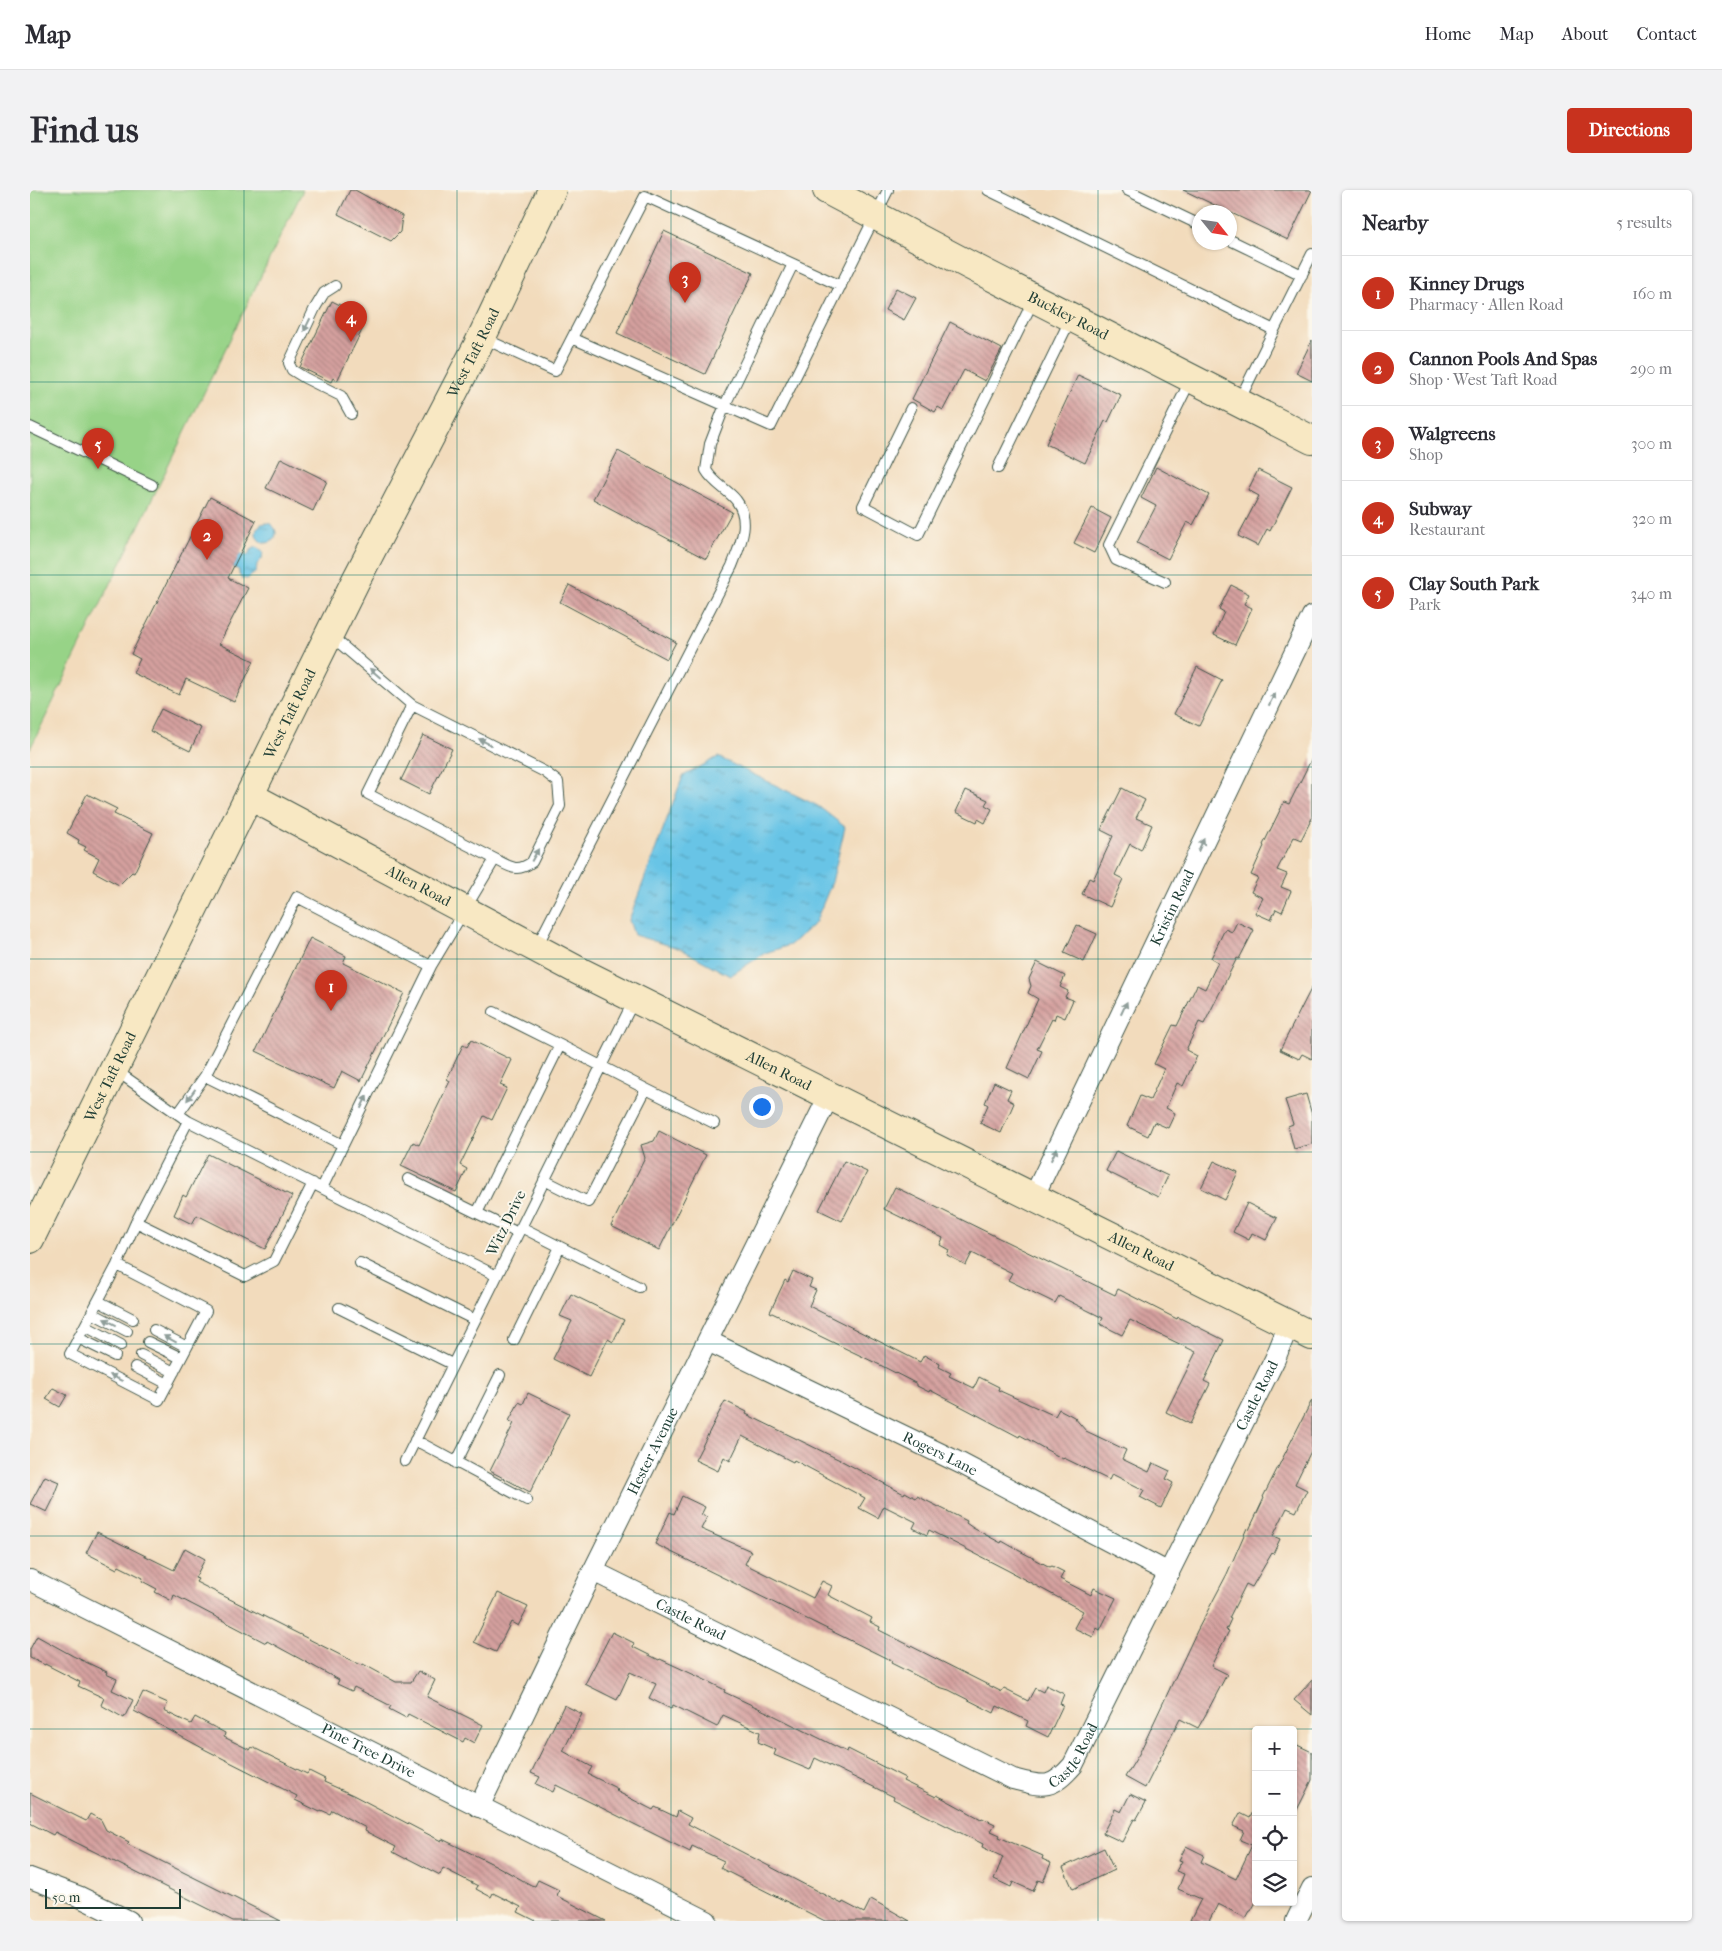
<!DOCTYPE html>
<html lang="en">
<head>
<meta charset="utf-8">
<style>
  :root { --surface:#fff; --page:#f2f2f3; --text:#2b2b33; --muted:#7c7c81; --line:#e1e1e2; --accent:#c8321e }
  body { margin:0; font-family:"IM FELL French Canon",serif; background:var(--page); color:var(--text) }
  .controls { position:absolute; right:15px; bottom:15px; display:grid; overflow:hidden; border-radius:5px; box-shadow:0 1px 4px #0004 }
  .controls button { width:45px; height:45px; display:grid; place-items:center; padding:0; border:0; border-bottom:1px solid var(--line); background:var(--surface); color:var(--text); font:25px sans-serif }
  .compass { position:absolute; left:1162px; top:15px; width:45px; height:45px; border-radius:50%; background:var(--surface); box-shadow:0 1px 4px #0004; rotate:120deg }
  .scale { position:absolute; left:15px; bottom:12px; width:136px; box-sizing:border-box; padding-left:5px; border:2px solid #1f3d34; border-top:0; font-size:14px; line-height:18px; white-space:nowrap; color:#1f3d34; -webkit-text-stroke:4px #fbf7ec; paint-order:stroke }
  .you { position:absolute; left:731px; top:916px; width:18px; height:18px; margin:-12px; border:4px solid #fff; border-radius:50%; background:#1a73e8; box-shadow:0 0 0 8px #1a73e833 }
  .badge { display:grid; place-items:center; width:32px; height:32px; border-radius:50%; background:var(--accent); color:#fff; font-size:16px; font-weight:700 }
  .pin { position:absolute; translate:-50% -41px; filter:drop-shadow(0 1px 2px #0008) }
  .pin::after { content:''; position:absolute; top:26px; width:18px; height:15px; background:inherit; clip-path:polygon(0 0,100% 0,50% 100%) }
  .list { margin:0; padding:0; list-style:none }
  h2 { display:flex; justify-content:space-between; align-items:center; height:65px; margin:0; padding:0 20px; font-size:21px }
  h2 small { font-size:16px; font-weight:400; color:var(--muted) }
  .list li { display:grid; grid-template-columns:32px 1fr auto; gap:15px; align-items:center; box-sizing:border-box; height:75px; padding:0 20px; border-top:1px solid var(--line) }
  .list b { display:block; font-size:19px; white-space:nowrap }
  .list p { margin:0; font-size:16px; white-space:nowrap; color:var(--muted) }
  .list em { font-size:16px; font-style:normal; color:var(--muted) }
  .icon { flex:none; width:28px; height:28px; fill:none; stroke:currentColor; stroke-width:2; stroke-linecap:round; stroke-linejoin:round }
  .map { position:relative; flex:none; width:1282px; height:1731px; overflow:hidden; border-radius:5px }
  header { display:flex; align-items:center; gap:30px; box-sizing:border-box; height:70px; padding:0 25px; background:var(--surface); border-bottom:1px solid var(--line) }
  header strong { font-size:24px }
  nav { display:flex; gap:28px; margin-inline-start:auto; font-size:18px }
  .intro { display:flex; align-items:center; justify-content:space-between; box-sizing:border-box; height:120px; padding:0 30px }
  h1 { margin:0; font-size:35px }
  .button { padding:12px 22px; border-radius:5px; background:var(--accent); color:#fff; font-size:18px; font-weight:700 }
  main { display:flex; gap:30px; padding:0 30px }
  aside { flex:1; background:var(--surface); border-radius:5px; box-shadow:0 1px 4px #0004 }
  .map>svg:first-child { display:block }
  .green { fill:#97d387; stroke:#5b885e }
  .water { fill:url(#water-ripples); stroke:#44808d }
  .building { fill:url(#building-back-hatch) }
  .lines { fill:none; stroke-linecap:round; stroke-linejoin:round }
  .lane-casing { stroke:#3f5548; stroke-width:12 }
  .street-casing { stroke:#3f5548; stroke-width:22 }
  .secondary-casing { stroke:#3f5548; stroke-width:30 }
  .lane { stroke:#fff; stroke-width:10 }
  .street { stroke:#fff; stroke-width:20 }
  .secondary { stroke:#f8e8c3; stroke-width:28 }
  .oneway { fill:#8f9e9a }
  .grid { fill:none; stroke:#0f766e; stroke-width:1; stroke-opacity:0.55 }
  .labels { text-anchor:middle; stroke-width:4; stroke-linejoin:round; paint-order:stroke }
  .street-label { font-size:15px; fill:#1f3d34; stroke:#fbf7ec }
</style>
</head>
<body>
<header>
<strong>Map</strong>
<nav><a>Home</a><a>Map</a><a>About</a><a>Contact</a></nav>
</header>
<div class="intro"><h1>Find us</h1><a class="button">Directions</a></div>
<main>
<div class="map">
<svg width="1282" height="1731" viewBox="0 0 1282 1731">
  <defs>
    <pattern id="water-ripples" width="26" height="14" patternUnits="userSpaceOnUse" patternTransform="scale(1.25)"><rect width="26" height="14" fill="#68c4e6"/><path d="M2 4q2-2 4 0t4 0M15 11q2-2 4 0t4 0" fill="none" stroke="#55a0bb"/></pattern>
    <pattern id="building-back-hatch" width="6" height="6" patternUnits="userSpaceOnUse" patternTransform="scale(1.25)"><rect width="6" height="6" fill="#d5a09f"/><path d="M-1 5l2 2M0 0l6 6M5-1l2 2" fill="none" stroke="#ac8482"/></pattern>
  </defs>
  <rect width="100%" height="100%" fill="#fbf7ec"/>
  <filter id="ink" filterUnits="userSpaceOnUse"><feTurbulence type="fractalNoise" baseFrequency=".02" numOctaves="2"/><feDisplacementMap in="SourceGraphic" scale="10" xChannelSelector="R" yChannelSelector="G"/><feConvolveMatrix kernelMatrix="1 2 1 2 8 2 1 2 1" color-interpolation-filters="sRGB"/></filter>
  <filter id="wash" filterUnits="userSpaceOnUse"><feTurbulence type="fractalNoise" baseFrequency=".0096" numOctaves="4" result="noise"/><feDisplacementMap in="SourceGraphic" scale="20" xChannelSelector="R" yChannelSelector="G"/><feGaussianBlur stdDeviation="1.12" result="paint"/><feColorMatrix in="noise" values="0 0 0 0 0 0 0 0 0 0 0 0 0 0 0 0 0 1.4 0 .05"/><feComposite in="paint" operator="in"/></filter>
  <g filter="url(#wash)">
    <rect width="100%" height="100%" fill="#f2dbbc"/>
    <!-- green -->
    <path class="green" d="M0 0H273L0 559Z"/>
    <!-- water -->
    <path class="water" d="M226 343a10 10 0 1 1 20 0a10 10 0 1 1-20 0Z
      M226 357 233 361 232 369 227 374 226 382 217 389 211 388 209 384V380L203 377 210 363 217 366 221 360Z
      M688 567 788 616 815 637 802 692 785 733 760 755 735 763 700 786 651 759 604 745 599 730 653 586Z"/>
    <g id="blocks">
      <!-- building -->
      <path class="building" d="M320 0H325L372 26 370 42 361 51 308 24Z
        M1153 0H1282L1258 50Z
        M634 41 723 83 675 184 587 143Z
        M866 98 886 108 874 130 855 120Z
        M302 111 334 127 330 136 333 138 307 191 303 188 301 192 270 177Z
        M920 132 972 159 955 191 934 180 913 220 908 217 905 222 882 209Z
        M1282 150V191L1266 183Z
        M1048 185 1091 205 1078 232 1075 231 1055 273 1016 254Z
        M588 261 702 322 676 369 563 309Z
        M251 268 297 291 283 321 236 298Z
        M1126 277 1179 305 1163 335 1157 332 1138 369 1107 353 1126 316 1111 308Z
        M1228 280 1262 297 1240 341 1237 339 1228 356 1208 346 1229 306 1218 300Z
        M180 307 226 331 198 388 218 398 189 454 224 471 204 512 156 489 149 505 103 483 110 469 101 464Z
        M1062 318 1081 328 1064 363 1044 353Z
        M539 395 646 452 637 469 530 412Z
        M1201 395 1219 404 1214 414 1222 418 1205 455 1184 445 1194 422 1189 419Z
        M1167 477 1192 490 1169 536 1144 524Z
        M131 519 171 538 160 561 120 541Z
        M393 545 422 559 399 604 371 590Z
        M1282 568V628L1271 650 1264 647 1247 680 1257 684 1251 697 1261 701 1252 722 1246 719 1241 730 1225 723 1233 708 1221 702 1228 688 1221 685 1234 656 1233 655 1254 612 1259 614Z
        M1092 598 1115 610 1106 628 1122 635 1111 660 1100 654 1085 685 1093 689 1080 717 1052 704 1059 688 1063 690 1083 646 1071 640Z
        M936 600 958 610 955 615 962 619 955 633 948 629 947 632 926 622Z
        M57 604 87 619 84 624 123 643 104 683 102 682 89 695 63 681 69 668 54 660 56 657 48 653 49 650 37 643Z
        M1207 732 1224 740 1209 769 1207 768 1174 834 1169 832 1156 860 1167 866 1153 896 1147 893 1136 918 1145 923 1138 938 1124 932 1118 946 1097 936 1110 906 1120 910 1134 879 1124 874 1143 835 1147 836 1167 795 1175 799 1188 772 1181 768 1195 739 1202 742Z
        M1047 735 1067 744 1054 772 1034 763Z
        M280 748 316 766 313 773 374 803 331 891 312 881 304 898 226 861Z
        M1007 772 1035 786 1030 797 1038 801 1035 807 1043 810 1035 828 1026 824 1024 830 1022 829 1007 859 1012 861 999 889 977 878 1008 809 998 803 1001 796 999 789Z
        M1282 797V869L1272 864 1269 869 1250 860Z
        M441 850 482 870 470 895 477 898 462 930 454 926 430 975 437 979 426 1002 371 976 383 952 389 955 420 891 417 889 433 855 437 857Z
        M964 892 981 900 977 909 984 913 971 943 950 933 958 915 955 913Z
        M1276 904 1282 925V954L1264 959 1258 936 1263 934 1255 910Z
        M629 941 676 965 629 1060 581 1036 615 968 611 955 624 951Z
        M1086 961 1138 986 1128 1007 1076 981Z
        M178 964 262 1006 235 1059 167 1025 162 1034 144 1025 153 1005 156 1007Z
        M814 971 837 982 812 1031 789 1020Z
        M1184 971 1208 982 1195 1010 1171 998Z
        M865 997 1085 1105 1088 1099 1147 1129 1148 1127 1194 1150 1174 1191 1180 1194 1160 1234 1136 1222 1166 1162 1100 1130 1092 1145 1070 1134 1073 1128 1029 1106 1025 1113 978 1090 982 1083 942 1063 936 1075 917 1065 919 1060 910 1055 913 1048 854 1019Z
        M1217 1013 1247 1028 1236 1050 1222 1043 1219 1050 1203 1042Z
        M763 1081 782 1090 779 1097 786 1100 779 1116 890 1172 894 1165 910 1174 909 1177 921 1183 919 1186 944 1198 949 1187 969 1197 968 1200 1025 1226 1029 1219 1044 1227 1056 1241 1096 1260 1092 1269 1119 1282 1123 1273 1140 1281 1136 1289 1143 1293 1131 1318 1110 1307 1114 1300 1082 1284 1079 1290 1034 1268 1033 1269 990 1245 989 1247 900 1200 899 1202 887 1196V1194L852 1176 740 1122 755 1090 758 1092Z
        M541 1104 594 1130 583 1152 578 1149 559 1187 523 1169 542 1131 530 1126Z
        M23 1198 37 1205 30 1217 16 1209Z
        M498 1203 539 1223 500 1302 460 1281 484 1233 479 1231 489 1212 493 1214Z
        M1282 1210V1259L1265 1294 1277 1300 1266 1322 1257 1318 1243 1346 1250 1349 1243 1364 1242 1363 1222 1397 1216 1394 1199 1428 1201 1429 1196 1440 1199 1441 1181 1476 1197 1484 1176 1524 1168 1538 1150 1529 1115 1598 1095 1587 1109 1564 1167 1441 1197 1384 1217 1338 1219 1340 1234 1308 1233 1307Z
        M695 1211 717 1222 716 1224 812 1271 874 1304 875 1302 886 1308 887 1306 937 1331 936 1333 943 1338 971 1353 972 1351 986 1359 1020 1377 1022 1376 1034 1382 1030 1389 1061 1405 1064 1398 1086 1408 1070 1440 1067 1438 1063 1447 1044 1438 1053 1421 977 1380 899 1340 897 1345 883 1338 886 1332 854 1316 848 1328 829 1318 835 1308 764 1270 763 1272 712 1246 700 1271 694 1267 688 1281 665 1270Z
        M15 1286 29 1292 24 1305 25 1306 17 1322 0 1314Z
        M652 1306 675 1317 671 1325 677 1327 671 1339 721 1361 715 1374 783 1408 792 1391 802 1396 798 1405 842 1428 840 1432 850 1437 849 1440 972 1502 974 1499 998 1511 1005 1498 1013 1502 1016 1495 1034 1504 1030 1514 1033 1515 1018 1547 996 1536 998 1531 967 1516 964 1523 919 1500 909 1497 861 1473 862 1471 625 1354 640 1322 644 1324Z
        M67 1342 144 1380 155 1358 175 1369 165 1388 168 1389 166 1392 332 1476 333 1474 366 1492H381L388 1481 405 1490 397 1507 453 1535 444 1553 435 1548 433 1552 378 1524 376 1528 359 1519 361 1516 324 1497 322 1501 307 1494 309 1490 237 1451 236 1453 144 1405 142 1411 125 1402 127 1399 112 1391 113 1388 89 1376 87 1379 56 1363Z
        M468 1403 498 1417 488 1436 481 1432 466 1462 444 1452Z
        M582 1442 604 1453 603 1457 629 1470 630 1469 671 1488 695 1500 694 1502 739 1523 817 1562 818 1559 875 1588 873 1591 906 1607 907 1605 951 1629 952 1628 965 1634 961 1641 970 1645 969 1647 1013 1666 1012 1669 1021 1673 1013 1692 1008 1690 1003 1701 983 1692 981 1697 964 1689 973 1667 952 1657 953 1654 863 1609 864 1607 785 1568 780 1580 744 1565 746 1560 728 1552 730 1542 693 1525 687 1537 643 1515 641 1519 619 1508 626 1494 600 1482 587 1510 555 1494Z
        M7 1446 43 1466 77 1482 76 1484 87 1489 82 1500 103 1510 94 1528 71 1515 74 1508 48 1496 50 1492 15 1474V1475L0 1468V1459Z
        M1282 1490V1525L1264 1510Z
        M113 1502 138 1513 134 1521 161 1534 165 1527 195 1543 194 1547 220 1560 222 1557 277 1584 279 1581 295 1589 294 1592 323 1605 411 1651 412 1649 465 1675 501 1695 505 1696 508 1690 529 1700 527 1706 576 1731H506L488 1722 491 1717 463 1703 461 1707 446 1699 448 1696 413 1678 410 1685 377 1668 376 1669 363 1662 366 1657 335 1641 336 1638 302 1620 300 1624 291 1620 290 1622 265 1610 267 1606 176 1560 104 1521Z
        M534 1515 552 1524 533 1561 562 1577 558 1584 588 1599 586 1601 623 1620 625 1617 646 1627 648 1621 661 1628 658 1634 812 1714 813 1712 834 1723 841 1709 880 1731H795L690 1678 694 1671 662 1656 660 1662 526 1595 523 1602 506 1594 510 1587 501 1583Z
        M1263 1553 1282 1562V1590L1263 1628Z
        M0 1603 56 1631 60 1624 71 1630 76 1640 99 1652 97 1654 251 1731H203L25 1642 23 1645 0 1633 2 1630 0 1629Z
        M1100 1604 1116 1612 1106 1630 1104 1629 1092 1652 1073 1643 1085 1619 1091 1622Z
        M1226 1615V1712L1221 1721H1220L1216 1728 1188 1714 1179 1731H1160L1171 1709 1148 1699 1154 1684 1146 1681 1152 1671 1149 1670 1156 1656 1174 1665 1171 1672 1206 1689 1222 1655 1210 1650 1214 1641 1203 1636 1210 1623 1220 1628Z
        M1074 1658 1084 1680 1043 1699 1033 1677Z"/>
    </g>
  </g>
  <g filter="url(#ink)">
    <use href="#blocks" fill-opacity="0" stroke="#3f5548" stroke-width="1"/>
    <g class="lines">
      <defs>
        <path id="lane" d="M958 0 1244 140 1209 211
          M1097 0 1170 35
          M1200 50 1272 85
          M305 96 294 103 285 118 259 173 262 180 275 188 311 206 321 224
          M1244 140 1282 64
          M453 148 525 181 615 6 811 96
          M542 148 741 236 858 0
          M881 218 833 316 888 345 1004 109
          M0 237 122 295
          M968 278 1041 128
          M1135 392 1086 370 1079 355 1161 189
          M300 445 382 515 515 582 528 592 530 616 502 672C487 683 480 677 465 669
          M506 758 702 376C710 355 722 331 706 310 696 298 684 294 676 280L680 254 695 215 763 74
          M464 822 530 855
          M85 880 158 931 467 1086
          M616 899 684 933
          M148 924 175 886
          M158 931 106 1032 215 1086 244 1071 283 993
          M313 955 401 776
          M378 989 447 1023
          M292 998 313 955 175 886 267 707 401 776 465 669 338 604 382 515
          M491 1037 609 1097
          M488 1043 447 1023 530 855 616 899 558 1012 514 990
          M330 1073 445 1130
          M87 1075 176 1121 129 1210 40 1164 87 1075 106 1032
          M68 1111 103 1129
          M309 1118 422 1174
          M62 1123 97 1141
          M55 1136 91 1155
          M124 1140 157 1157
          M48 1148 85 1166
          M484 1150 530 1057
          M118 1152 151 1168
          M111 1165 144 1182
          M105 1177 138 1194
          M385 1250 497 1310
          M375 1271 604 810
          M426 1273 470 1185"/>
        <g id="street">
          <path id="s1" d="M1003 1008 1282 426"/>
          <path id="s2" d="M678 1151 932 1274 1139 1383"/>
          <path id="s3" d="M563 1381 983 1589C1014 1597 1021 1600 1043 1575L1245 1169 1259 1134"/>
          <path id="s4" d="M0 1390 677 1731"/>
          <path id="s5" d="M449 1617 563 1381 799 906"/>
          <path d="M0 1688 48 1706 99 1731"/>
          <path d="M1266 1731 1282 1698"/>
        </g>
        <g id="secondary">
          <path id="s6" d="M797 0 939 75 1282 250"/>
          <path id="s7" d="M220 606 547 780 1282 1146"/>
          <path id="s8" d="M0 1049 325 392 448 155 522 0"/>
        </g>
      </defs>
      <!-- lane casing -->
      <use href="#lane" class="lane-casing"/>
      <!-- street casing -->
      <use href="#street" class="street-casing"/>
      <!-- secondary casing -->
      <use href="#secondary" class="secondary-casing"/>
      <!-- lane -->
      <use href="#lane" class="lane"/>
      <!-- street -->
      <use href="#street" class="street"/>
      <!-- secondary -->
      <use href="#secondary" class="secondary"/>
    </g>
    <!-- one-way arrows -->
    <defs><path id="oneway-solid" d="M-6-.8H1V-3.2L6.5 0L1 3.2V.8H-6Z" transform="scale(1.25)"/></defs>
    <g class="oneway">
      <use href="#oneway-solid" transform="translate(277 135) rotate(116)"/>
      <use href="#oneway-solid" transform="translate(345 483) rotate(-139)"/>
      <use href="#oneway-solid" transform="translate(1242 509) rotate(-64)"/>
      <use href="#oneway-solid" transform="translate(455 552) rotate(-153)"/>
      <use href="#oneway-solid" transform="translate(1171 655) rotate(-65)"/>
      <use href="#oneway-solid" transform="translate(505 665) rotate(-61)"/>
      <use href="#oneway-solid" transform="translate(1094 818) rotate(-65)"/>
      <use href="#oneway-solid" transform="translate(161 905) rotate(126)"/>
      <use href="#oneway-solid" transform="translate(334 912) rotate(-64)"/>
      <use href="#oneway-solid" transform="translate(1024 964) rotate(-65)"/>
      <use href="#oneway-solid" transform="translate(80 1132) rotate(-153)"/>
      <use href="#oneway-solid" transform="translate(140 1149) rotate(-152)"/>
      <use href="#oneway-solid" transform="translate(86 1188) rotate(-153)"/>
    </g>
  </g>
  <!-- grid -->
  <path class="grid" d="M214 0V1731M427 0V1731M641 0V1731M855 0V1731M1068 0V1731M0 192H1282M0 385H1282M0 577H1282M0 769H1282M0 962H1282M0 1154H1282M0 1346H1282M0 1539H1282"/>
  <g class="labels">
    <!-- street labels -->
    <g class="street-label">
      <text dy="5" stroke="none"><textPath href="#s6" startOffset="272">Buckley Road</textPath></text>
      <text dy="5" stroke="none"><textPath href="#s8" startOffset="991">West Taft Road</textPath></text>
      <text dy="5" stroke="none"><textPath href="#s8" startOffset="586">West Taft Road</textPath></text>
      <text dy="5" stroke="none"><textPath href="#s7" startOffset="191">Allen Road</textPath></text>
      <text dy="5" stroke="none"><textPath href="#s1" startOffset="322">Kristin Road</textPath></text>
      <text dy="5" stroke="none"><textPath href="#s7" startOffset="596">Allen Road</textPath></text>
      <text dy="5" stroke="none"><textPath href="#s8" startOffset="181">West Taft Road</textPath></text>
      <text transform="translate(476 1033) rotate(-64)" y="5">Witz Drive</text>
      <text dy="5" stroke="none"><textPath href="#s7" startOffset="1001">Allen Road</textPath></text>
      <text dy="5" stroke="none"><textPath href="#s3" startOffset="949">Castle Road</textPath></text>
      <text dy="5" stroke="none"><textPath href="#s5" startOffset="396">Hester Avenue</textPath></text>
      <text dy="5" stroke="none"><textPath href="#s2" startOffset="258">Rogers Lane</textPath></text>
      <text dy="5" stroke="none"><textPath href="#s3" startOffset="109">Castle Road</textPath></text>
      <text dy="5" stroke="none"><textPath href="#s4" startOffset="379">Pine Tree Drive</textPath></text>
      <text dy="5" stroke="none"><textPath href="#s3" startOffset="544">Castle Road</textPath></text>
    </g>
  </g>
</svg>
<div class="controls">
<button>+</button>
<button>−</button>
<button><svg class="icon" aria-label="locate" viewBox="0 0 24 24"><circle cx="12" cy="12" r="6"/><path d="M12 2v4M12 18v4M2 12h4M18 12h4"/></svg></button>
<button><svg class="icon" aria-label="layers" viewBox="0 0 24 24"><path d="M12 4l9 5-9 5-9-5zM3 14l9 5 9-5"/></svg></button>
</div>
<svg class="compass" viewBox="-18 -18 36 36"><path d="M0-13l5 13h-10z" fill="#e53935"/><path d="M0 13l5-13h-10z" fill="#7c7c81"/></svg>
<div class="scale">50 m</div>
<div class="you"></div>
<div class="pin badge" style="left:301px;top:821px">1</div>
<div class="pin badge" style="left:177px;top:370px">2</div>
<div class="pin badge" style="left:655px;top:113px">3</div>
<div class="pin badge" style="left:321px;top:152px">4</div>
<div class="pin badge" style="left:68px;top:279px">5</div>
</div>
<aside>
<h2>Nearby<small>5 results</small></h2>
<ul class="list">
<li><span class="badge">1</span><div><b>Kinney Drugs</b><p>Pharmacy · Allen Road</p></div><em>160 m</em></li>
<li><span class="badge">2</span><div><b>Cannon Pools And Spas</b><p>Shop · West Taft Road</p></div><em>290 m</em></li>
<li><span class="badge">3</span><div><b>Walgreens</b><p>Shop</p></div><em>300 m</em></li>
<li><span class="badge">4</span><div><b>Subway</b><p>Restaurant</p></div><em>320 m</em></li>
<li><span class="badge">5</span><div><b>Clay South Park</b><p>Park</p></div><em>340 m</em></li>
</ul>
</aside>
</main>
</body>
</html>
